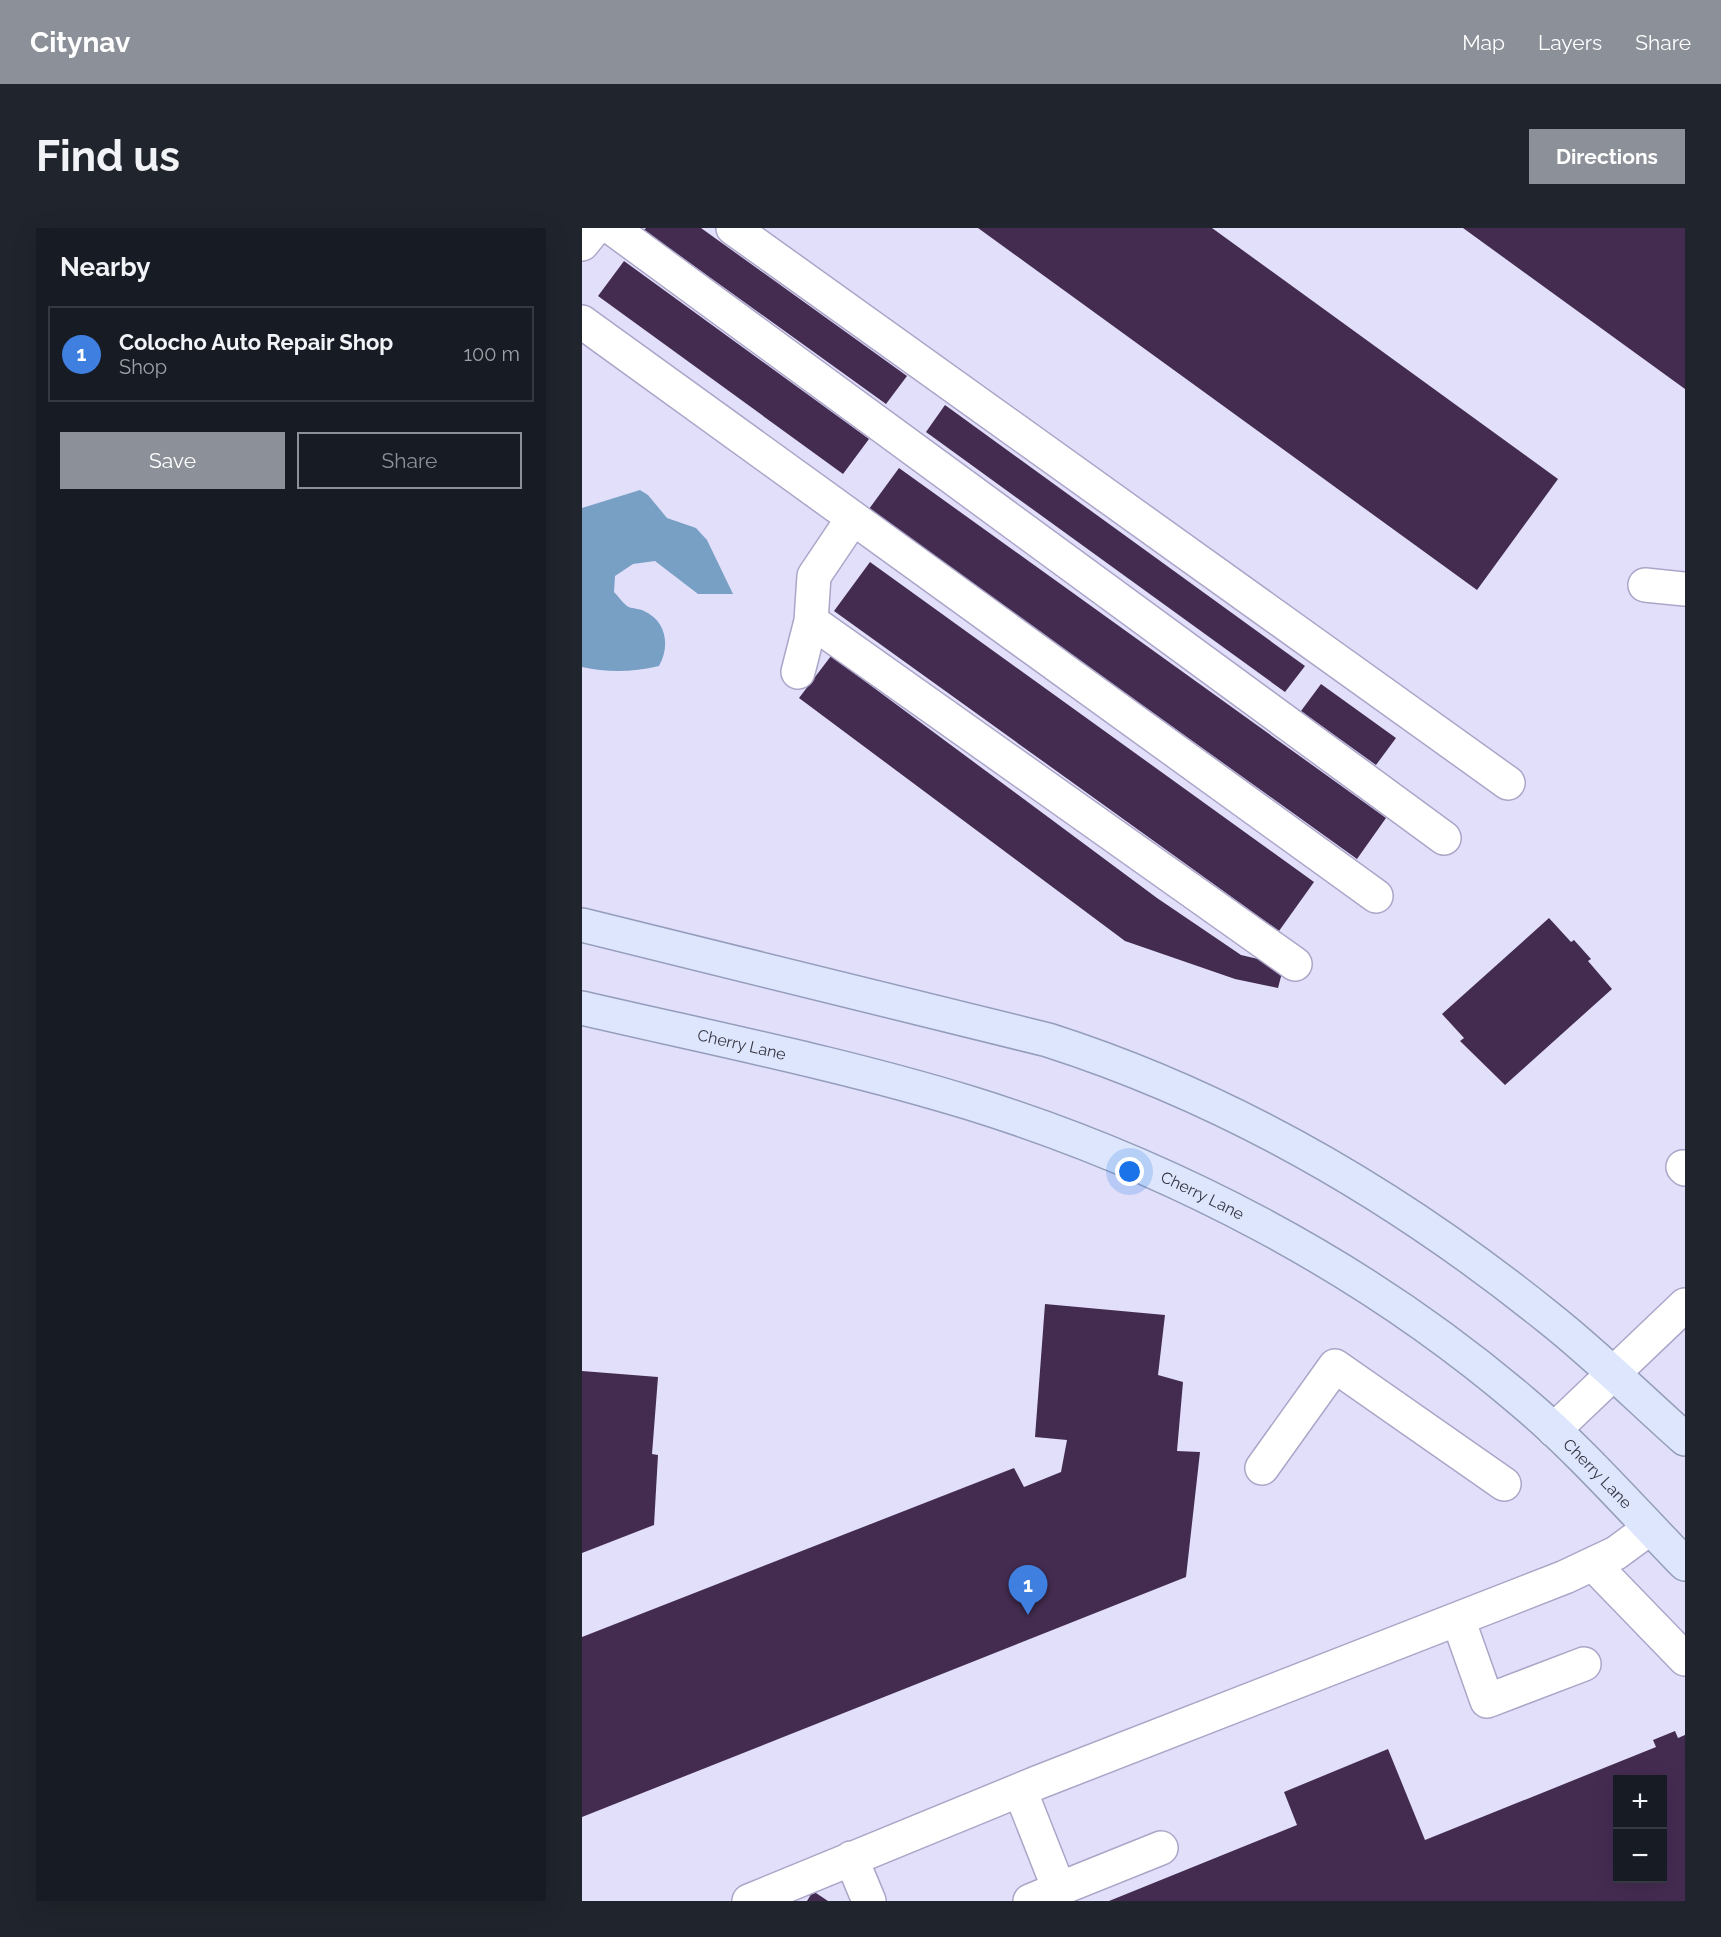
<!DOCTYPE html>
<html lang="en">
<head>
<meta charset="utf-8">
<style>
  :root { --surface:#171b24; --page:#20242c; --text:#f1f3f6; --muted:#9ea1a6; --line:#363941; --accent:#8c9099 }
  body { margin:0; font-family:Raleway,sans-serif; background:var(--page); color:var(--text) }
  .controls { position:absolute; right:18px; bottom:18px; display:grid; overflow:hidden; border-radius:0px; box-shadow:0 6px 24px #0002 }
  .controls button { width:54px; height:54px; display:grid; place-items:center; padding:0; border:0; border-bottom:2px solid var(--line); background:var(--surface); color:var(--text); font:30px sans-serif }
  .you { position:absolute; left:548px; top:944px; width:21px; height:21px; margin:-15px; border:4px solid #fff; border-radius:50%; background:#1a73e8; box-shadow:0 0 0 9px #1a73e833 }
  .badge { display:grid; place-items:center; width:39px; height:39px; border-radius:50%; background:var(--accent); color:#fff; font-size:20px; font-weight:700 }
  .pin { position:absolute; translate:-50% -50px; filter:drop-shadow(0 2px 3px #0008) }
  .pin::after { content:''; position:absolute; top:32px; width:21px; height:18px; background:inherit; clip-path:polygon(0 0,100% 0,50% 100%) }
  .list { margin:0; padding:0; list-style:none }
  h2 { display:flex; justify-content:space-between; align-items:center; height:78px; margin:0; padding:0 24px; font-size:26px }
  h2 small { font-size:20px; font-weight:400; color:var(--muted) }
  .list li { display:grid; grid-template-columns:39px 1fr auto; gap:18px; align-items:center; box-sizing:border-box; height:96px; margin:0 12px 12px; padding:0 12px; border:2px solid var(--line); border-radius:0px }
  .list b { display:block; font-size:22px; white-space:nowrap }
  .list p { margin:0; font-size:20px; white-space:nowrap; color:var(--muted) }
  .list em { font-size:20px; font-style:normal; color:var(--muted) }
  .actions { display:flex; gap:12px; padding:18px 24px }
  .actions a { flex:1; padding:14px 0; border:2px solid var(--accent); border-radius:0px; text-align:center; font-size:21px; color:var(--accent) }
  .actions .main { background:var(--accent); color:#fff }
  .map { position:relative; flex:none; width:1103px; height:1673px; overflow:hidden; border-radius:0px }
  header { display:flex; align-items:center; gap:36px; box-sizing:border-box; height:84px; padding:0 30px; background:var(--accent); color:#fff }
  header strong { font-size:28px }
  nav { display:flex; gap:33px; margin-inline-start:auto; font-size:21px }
  .intro { display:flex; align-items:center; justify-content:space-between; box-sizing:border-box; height:144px; padding:0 36px }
  h1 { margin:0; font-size:42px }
  .button { padding:15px 27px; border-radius:0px; background:var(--accent); color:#fff; font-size:21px; font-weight:700 }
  main { display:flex; gap:36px; padding:0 36px }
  aside { flex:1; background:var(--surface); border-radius:0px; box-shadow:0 6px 24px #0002 }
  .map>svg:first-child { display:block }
  .water { fill:#78a0c5 }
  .building { fill:#442c51; fill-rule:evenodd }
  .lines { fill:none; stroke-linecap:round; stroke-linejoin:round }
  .minor-casing { stroke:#aba6c8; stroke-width:36 }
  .major-casing { stroke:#949dba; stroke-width:36 }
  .minor { stroke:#fff; stroke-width:33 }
  .major { stroke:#dde6fc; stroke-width:33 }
  .labels { text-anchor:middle; stroke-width:6; stroke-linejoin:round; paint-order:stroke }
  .street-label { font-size:16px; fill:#363442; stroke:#efeefc }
</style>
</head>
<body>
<header>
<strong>Citynav</strong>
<nav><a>Map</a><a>Layers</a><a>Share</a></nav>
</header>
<div class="intro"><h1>Find us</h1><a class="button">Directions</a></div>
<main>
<aside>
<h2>Nearby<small></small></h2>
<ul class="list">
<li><span class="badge" style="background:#3f7fe0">1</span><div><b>Colocho Auto Repair Shop</b><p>Shop</p></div><em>100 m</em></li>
</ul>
<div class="actions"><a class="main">Save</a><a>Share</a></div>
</aside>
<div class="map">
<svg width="1103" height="1673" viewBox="0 0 1103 1673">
  <rect width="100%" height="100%" fill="#e2dffb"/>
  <!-- water -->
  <path class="water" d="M58 262 66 267 85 290 114 300 125 312 151 366H116L73 333 51 336 33 348 32 364C36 368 40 374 45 378 49 381 57 380 62 383 85 393 88 419 77 438 51 444 26 445 0 439V280Z"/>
  <!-- building -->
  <path class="building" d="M64 0H119L325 148 304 176 62 2Z
    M396 0H630L976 251 895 362Z
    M881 0H1103V161Z
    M42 33 287 211 261 246 16 68Z
    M363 177 723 438 703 464 344 204Z
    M317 240 804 590 775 631 287 281Z
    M288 334 732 654 697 703 252 383Z
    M249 428 575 670 659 727 702 737 696 760 653 751 543 713 217 470Z
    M739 456 814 510 794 537 719 483Z
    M967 690 989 714 992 712 1009 731 1006 733 1030 761 923 857 878 813 882 810 860 786Z
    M463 1076 583 1087 576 1147 601 1154 595 1223 618 1224 604 1349 0 1589V1409L432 1240 442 1259 479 1244 485 1212 453 1209Z
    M0 1143 76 1149 70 1226 76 1227 72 1297 0 1325Z
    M1093 1503 1096 1510 1103 1507V1673H527L715 1597 702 1564 806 1521 843 1612 1074 1519 1071 1512ZM1036 1552H1080V1650H1036Z
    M231 1663 246 1673H225Z"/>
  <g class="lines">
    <defs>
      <path id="minor" d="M30 0 862 610
        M151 0 926 555
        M0 16 13 0
        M0 94 794 668
        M1063 357 1103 361
        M229 393 713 736
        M216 444 229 393 232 348 271 290
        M1101 939 1103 941
        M972 1202 1103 1077
        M680 1240 753 1138 922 1256
        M1011 1336 1103 1431
        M876 1391 905 1473 1002 1436
        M438 1562 477 1661 448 1673
        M269 1630 287 1673
        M477 1661 579 1620
        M167 1673 457 1554 983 1349 1034 1325 1068 1300"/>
      <g id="major">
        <path d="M0 697 466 812C650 871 817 969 967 1090 1015 1128 1058 1171 1103 1211"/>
        <path id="s1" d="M0 780C129 810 261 836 388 875 588 937 782 1038 942 1175 1000 1224 1050 1282 1103 1336"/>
      </g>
    </defs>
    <!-- minor casing -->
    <use href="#minor" class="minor-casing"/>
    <!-- major casing -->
    <use href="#major" class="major-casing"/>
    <!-- minor -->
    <use href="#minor" class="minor"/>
    <!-- major -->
    <use href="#major" class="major"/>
  </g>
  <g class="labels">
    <!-- street labels -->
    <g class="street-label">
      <text dy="6" stroke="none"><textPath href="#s1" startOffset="164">Cherry Lane</textPath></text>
      <text dy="6" stroke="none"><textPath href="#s1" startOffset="650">Cherry Lane</textPath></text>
      <text dy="6" stroke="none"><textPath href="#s1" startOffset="1136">Cherry Lane</textPath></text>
    </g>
  </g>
</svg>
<div class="controls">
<button>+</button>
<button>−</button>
</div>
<div class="you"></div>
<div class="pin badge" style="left:446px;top:1387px;background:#3f7fe0">1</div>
</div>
</main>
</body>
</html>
